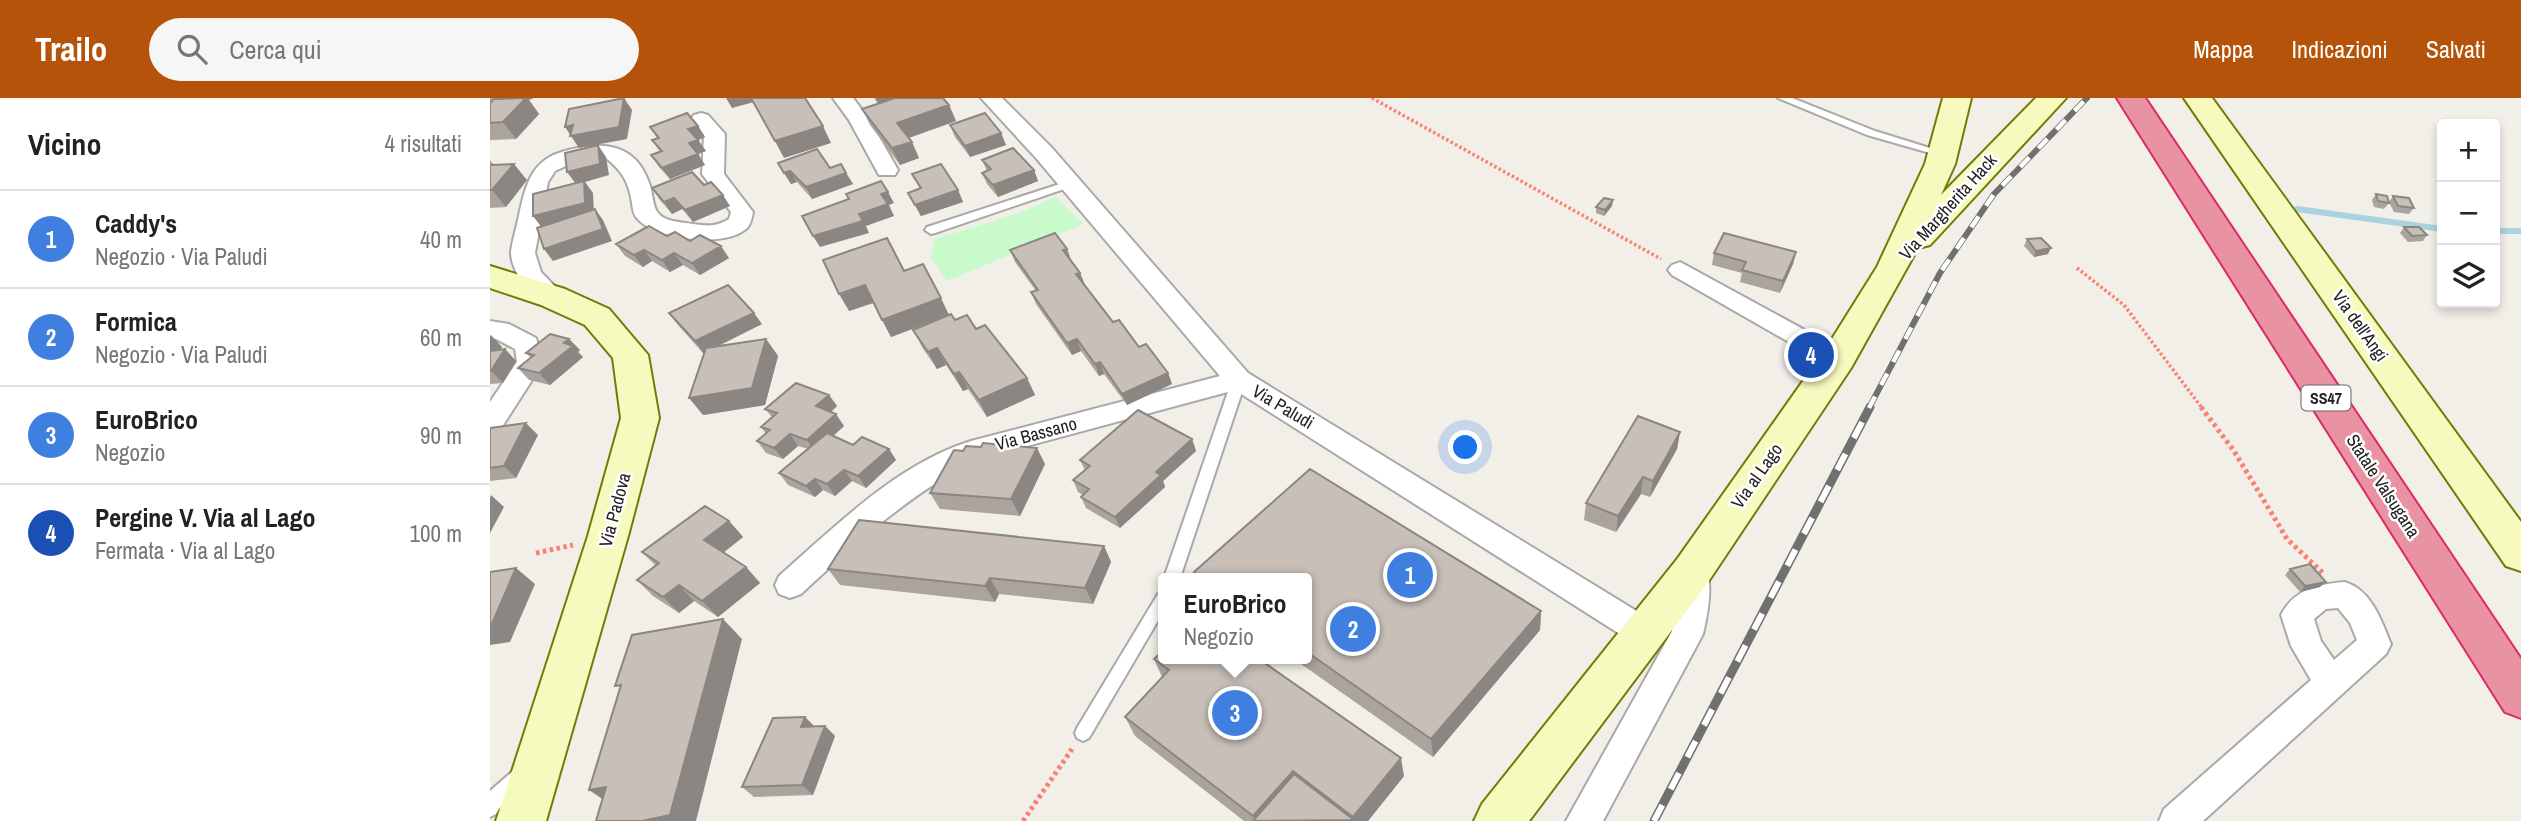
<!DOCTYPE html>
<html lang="it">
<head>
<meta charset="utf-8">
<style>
  :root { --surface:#fff; --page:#f6f6f6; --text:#222; --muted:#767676; --line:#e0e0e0; --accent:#b45309 }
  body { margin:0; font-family:"Archivo Narrow",sans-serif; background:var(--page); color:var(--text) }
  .controls { position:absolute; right:21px; top:21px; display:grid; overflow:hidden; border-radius:7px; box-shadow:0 4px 10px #0003 }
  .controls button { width:63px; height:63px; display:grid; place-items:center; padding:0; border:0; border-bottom:2px solid var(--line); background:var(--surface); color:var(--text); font:35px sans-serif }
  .you { position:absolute; left:976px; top:350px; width:24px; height:24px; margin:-18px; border:5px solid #fff; border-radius:50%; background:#1a73e8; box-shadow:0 0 0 10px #1a73e833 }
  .badge { display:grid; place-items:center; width:46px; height:46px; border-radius:50%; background:var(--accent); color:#fff; font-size:23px; font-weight:700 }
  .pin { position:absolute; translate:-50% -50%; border:4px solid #fff; box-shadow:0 2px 7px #0006 }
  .popup { position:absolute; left:668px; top:475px; width:154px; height:91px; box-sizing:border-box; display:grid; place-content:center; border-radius:7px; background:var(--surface); filter:drop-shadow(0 2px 5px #0005); font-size:23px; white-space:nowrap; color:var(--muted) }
  .popup b { font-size:26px; color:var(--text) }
  .popup::after { content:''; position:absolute; left:50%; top:100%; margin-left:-14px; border:14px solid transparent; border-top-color:var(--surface) }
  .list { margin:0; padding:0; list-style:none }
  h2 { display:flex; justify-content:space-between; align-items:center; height:91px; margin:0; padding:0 28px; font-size:30px }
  h2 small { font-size:23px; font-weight:400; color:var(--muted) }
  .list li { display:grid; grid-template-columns:46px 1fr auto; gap:21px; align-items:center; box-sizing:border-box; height:98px; padding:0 28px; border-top:2px solid var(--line) }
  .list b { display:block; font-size:26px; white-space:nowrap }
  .list p { margin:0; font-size:23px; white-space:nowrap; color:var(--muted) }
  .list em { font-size:23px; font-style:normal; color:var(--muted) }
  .icon { flex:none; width:38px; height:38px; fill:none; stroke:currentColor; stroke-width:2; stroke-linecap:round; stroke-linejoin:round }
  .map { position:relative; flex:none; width:2031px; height:723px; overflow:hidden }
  header { display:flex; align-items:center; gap:42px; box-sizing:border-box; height:98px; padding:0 35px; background:var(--accent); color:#fff }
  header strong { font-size:33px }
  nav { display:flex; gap:38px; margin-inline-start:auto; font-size:24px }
  .search { width:490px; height:63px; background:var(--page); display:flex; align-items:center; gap:18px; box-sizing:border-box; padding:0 24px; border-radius:38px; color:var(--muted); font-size:26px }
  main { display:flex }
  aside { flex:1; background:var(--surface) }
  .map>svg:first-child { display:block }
  .park { fill:#c8facc }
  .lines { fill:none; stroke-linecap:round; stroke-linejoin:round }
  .stream { stroke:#aad3df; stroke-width:6 }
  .lane-casing { stroke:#a9a9a9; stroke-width:4 }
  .street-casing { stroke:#a9a9a9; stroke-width:4 }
  .secondary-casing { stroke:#707d05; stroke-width:4 }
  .highway-casing { stroke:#dc2a67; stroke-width:4 }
  .path-far1 { stroke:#fa8072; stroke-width:3.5; stroke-dasharray:2.5 2.5; stroke-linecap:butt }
  .path { stroke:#fa8072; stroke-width:5; stroke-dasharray:3.5 3.5; stroke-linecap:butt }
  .lane { fill:#fff; fill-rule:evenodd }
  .street { fill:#fff; fill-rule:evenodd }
  .secondary { fill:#f7fabf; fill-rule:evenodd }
  .highway { fill:#e892a2; fill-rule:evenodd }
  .rail-far1-casing { stroke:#707070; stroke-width:6 }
  .rail-casing { stroke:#707070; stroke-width:9 }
  .rail-far1 { stroke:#fff; stroke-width:4.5; stroke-dasharray:13; stroke-linecap:butt }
  .rail { stroke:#fff; stroke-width:6; stroke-dasharray:18; stroke-linecap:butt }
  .wall { fill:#aba49e }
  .shaded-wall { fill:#8b8681 }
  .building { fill:#c7bfb8; stroke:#8b8681; stroke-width:2 }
  .labels { text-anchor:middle; stroke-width:5; stroke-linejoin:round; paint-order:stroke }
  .shield { fill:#fff; stroke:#646464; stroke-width:2 }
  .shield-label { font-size:16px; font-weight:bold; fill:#222 }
  .street-label { font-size:18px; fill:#222; stroke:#fff }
</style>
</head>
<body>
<header>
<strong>Trailo</strong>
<div class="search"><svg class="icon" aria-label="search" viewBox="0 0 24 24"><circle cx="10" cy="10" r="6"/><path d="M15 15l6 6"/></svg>Cerca qui</div>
<nav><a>Mappa</a><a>Indicazioni</a><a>Salvati</a></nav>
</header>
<main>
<aside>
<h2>Vicino<small>4 risultati</small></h2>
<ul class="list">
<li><span class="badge" style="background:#3f7fe0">1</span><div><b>Caddy's</b><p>Negozio · Via Paludi</p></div><em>40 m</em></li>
<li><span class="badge" style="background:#3f7fe0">2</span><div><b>Formica</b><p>Negozio · Via Paludi</p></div><em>60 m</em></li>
<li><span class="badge" style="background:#3f7fe0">3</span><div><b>EuroBrico</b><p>Negozio</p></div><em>90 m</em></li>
<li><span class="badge" style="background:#1a4fb4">4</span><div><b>Pergine V. Via al Lago</b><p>Fermata · Via al Lago</p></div><em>100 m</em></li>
</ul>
</aside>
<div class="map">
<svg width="2031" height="723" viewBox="0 0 2031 723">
  <rect width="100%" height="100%" fill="#f2efe9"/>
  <!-- park -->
  <path class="park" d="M565 99 594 126 457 183 441 159 445 141 532 114Z"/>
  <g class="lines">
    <!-- stream -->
    <path class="stream" d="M1807 111 1952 131
      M2005 133H2031"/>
    <defs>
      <path id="lane" d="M1288 0H1302L1385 33 1459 56 1454 59 1377 37Z
        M579 83 583 84V88L445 135 441 136 435 132 437 129Z
        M749 277 756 282 690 480H674L742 282Z
        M673 495V514L599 640 593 643 587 640 585 635 587 630 668 496Z
        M31 669 37 671 40 677C32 693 14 700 6 716L0 719V693L25 671Z"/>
      <path id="street" d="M343 0H363L379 21 408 72 405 77H389L359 22Z
        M491 0H512L562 50 758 275 1166 525 1171 535 1166 545 1155 549 1144 545 745 292 489 361C421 394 366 445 311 496L300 500 289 496 285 487 289 478C346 428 407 366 481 343L730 278 546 60Z
        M211 15 218 17 235 36 234 76 263 114C262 119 261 125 258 129 237 151 164 142 147 120 143 116 143 111 142 105 139 84 132 73 116 60L84 64 65 73 58 84 45 155 51 174 75 199 72 205C48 211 21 177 21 154 22 144 26 132 28 122 35 91 39 62 75 53 111 43 145 44 159 85 163 93 162 108 168 115 175 124 192 124 203 126 217 128 226 129 239 121L241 114 212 76 214 37 201 21 204 17Z
        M1190 164 1357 255 1361 261 1357 267 1348 270 1339 267 1182 177 1178 172 1182 167Z
        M0 223 19 226 46 240 53 265 10 332 0 335V304L27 264 25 251 6 241H0Z
        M1203 460 1214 463C1224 483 1218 515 1213 536L1113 723H1076L1182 533C1188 511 1182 483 1192 463Z
        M1855 484C1882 493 1891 522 1901 546L1896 556 1713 723H1669L1674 711 1821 582 1801 548 1791 517C1804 491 1829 486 1855 484ZM1848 510 1860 525 1867 542 1844 562 1831 543 1824 521 1836 511Z"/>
      <path id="secondary" d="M1453 0H1481L1465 66 1451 97 1546 0H1576L1440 147 1428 150 1361 270 1218 484 1039 723H984L992 706 1188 460 1335 252 1387 169 1435 66Z
        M1694 0H1722L2031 424V473L2016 468Z
        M0 168 75 191 119 211 158 257 169 320 138 438 56 723H6L98 438 131 320 123 260 95 227 51 207 0 190Z"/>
      <path id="highway" d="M1627 0H1655L2031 561V620L2015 614Z"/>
    </defs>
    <!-- lane casing -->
    <use href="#lane" class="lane-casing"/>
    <!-- street casing -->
    <use href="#street" class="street-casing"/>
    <!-- secondary casing -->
    <use href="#secondary" class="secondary-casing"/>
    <!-- highway casing -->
    <use href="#highway" class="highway-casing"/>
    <!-- path-far1 -->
    <path class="path-far1" d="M882 0 1171 161
      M1587 170 1634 207 1712 310"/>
    <!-- path -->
    <path class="path" d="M1711 309 1744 353 1797 441 1833 475
      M46 455 83 447
      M533 723 582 651"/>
    <!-- lane -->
    <use href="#lane" class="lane"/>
    <!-- street -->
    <use href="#street" class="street"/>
    <!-- secondary -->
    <use href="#secondary" class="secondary"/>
    <!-- highway -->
    <use href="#highway" class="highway"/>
    <defs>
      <path id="rail-far1" d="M1379 310 1450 175 1504 96 1597 0"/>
      <path id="rail" d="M1164 723 1380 309"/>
    </defs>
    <!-- rail-far1 casing -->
    <use href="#rail-far1" class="rail-far1-casing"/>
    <!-- rail casing -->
    <use href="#rail" class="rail-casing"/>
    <!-- rail-far1 -->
    <use href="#rail-far1" class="rail-far1"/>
    <!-- rail -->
    <use href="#rail" class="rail"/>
  </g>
  <!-- wall -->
  <path class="wall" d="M0 0 39 2 49 16 26 41 0 42Z
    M384 0H453L459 7 466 23 419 40 429 60 410 67 380 27 372 11 388 6Z
    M460 27 511 35 516 47 480 59 465 39Z
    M208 28 215 39 208 42 216 53 208 56 215 67 180 81 169 69 161 57 170 54 162 42 167 40 160 29Z
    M0 62 4 67 37 82 16 109 0 110Z
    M492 62 544 72 548 83 508 99 497 86 492 75 497 73Z
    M288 65 340 70 356 75 363 86 322 101 307 84 301 86Z
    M422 76 468 92 473 104 431 118 418 95 430 91Z
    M214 87 240 108 203 124 192 111 182 116 170 102 162 90Z
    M1886 96 1899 105 1894 111 1884 109 1882 102Z
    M1903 98 1924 110 1919 116 1904 114 1899 104Z
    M1122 108 1114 118 1106 115V109Z
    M1914 129 1937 137 1933 143 1918 144 1910 135Z
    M177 138 200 143 239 160 210 177 193 167 180 174 162 163 153 169 135 158 126 146Z
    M1537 141 1558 156 1544 159 1534 148Z
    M577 151 581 162 590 175 595 187 623 224 678 275 682 286 637 307 614 276 609 278 591 253 582 257 546 206 541 194 546 193 525 164 520 152Z
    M1306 154 1303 166 1290 195 1250 184 1252 175 1222 167 1224 155Z
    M414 173 465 222 486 231 537 280 545 297 497 319 478 291 473 293 456 267 447 271 432 249 423 232 441 224 401 239 384 205 359 213Z
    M179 215 272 226 227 249 276 241 288 258 275 307 213 317 214 255H213L188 227Z
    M0 237 12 249 10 252 15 251 26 263 13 285 0 286Z
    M79 241 90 252 88 254 93 259 60 287 39 282 28 270 41 260 36 255Z
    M339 297 347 308 341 314 354 328 343 338 363 347 399 351 406 362 376 390 362 383 345 398 333 392 325 399 298 387 289 375 318 351 308 348 293 361 276 355 267 343 276 336 271 329 282 319 275 311Z
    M0 330 48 337 26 380 0 383Z
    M1190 334 1187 351 1160 399 1151 396 1126 434 1094 422 1096 405Z
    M702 341 706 353 673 383 675 389 630 430 596 410 591 399 593 397 588 394 583 382 595 372 590 362Z
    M491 349 555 366 530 418 450 411 440 395 473 353Z
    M820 371 1051 513 1050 532 943 659 804 561H817V480H706L704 474Z
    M239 423 253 439 234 454 256 469 270 485 228 519 204 503 189 515 163 498 147 482 166 468 152 454Z
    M614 448 621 464 603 506 509 496 505 504 350 487 338 471Z
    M1800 471 1830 489 1810 494 1795 477Z
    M664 561 914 678 878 723H754L645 638 635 619 672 579Z
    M315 619 324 628H335L345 638 323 697 264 699 252 689Z"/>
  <!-- shaded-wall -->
  <path class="shaded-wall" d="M26 0H44L39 2 49 16 26 41 13 24Z
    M134 0 142 12 137 41 89 50 75 29 83 27Z
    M236 0H279L242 10Z
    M386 0H419L390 9Z
    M459 7 466 23 415 41 407 25Z
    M208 28 215 39 206 43 198 31Z
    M333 28 341 45 294 60 285 43Z
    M511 35 516 47 480 59 475 48Z
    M208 42 216 53 208 56 215 67 180 81 172 70 199 45Z
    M422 44 429 60 410 67 402 50Z
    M108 47 116 59 119 77 95 84 103 95 104 116 52 130 43 118 86 86 77 74Z
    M24 66 37 82 16 109 2 92Z
    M544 72 548 83 508 99 503 87Z
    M300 73 307 84 301 86 294 75Z
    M356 75 363 86 322 101 316 89Z
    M468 92 473 104 431 118 425 107Z
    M398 94 404 105 399 107 404 118 376 128 379 135 330 149 323 138 369 116 391 96Z
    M233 97 240 108 203 124 195 112Z
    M184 100 192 111 182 116 174 104Z
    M1123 102 1122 108 1114 118 1115 112Z
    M105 111 113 122 122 143 63 163 54 151Z
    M231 148 239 160 210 177 202 165Z
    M1561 150 1558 156 1544 159 1546 153Z
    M577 151 581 162 573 152Z
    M154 152 162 163 153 169 144 157Z
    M1306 154 1303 166 1290 195 1293 183Z
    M184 155 193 167 180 174 172 162Z
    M590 175 595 187 586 176Z
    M375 187 385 204 359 213 349 196Z
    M451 200 459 217 401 239 392 222Z
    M264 215 272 226 213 255 205 243Z
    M1 237 12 249 2 266 0 264V239Z
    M79 241 90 252 88 254 93 259 60 287 49 275 74 245Z
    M276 241 288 258 275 307 213 317 199 300Z
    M587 241 591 253 582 257 577 245Z
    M447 250 456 267 447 271 438 254Z
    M15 251 26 263 13 285 1 273Z
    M610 264 614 276 609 278 605 266Z
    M469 274 478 291 473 293 464 276Z
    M678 275 682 286 637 307 632 296Z
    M537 280 545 297 497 319 489 302Z
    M339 297 347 308 334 320 326 308Z
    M346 316 354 328 325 354 317 342Z
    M36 325 48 337 26 380 14 368Z
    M1190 334 1187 351 1160 399 1163 383Z
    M300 336 308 348 293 361 284 350Z
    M702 341 706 353 673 383 675 389 630 430 625 419 666 374Z
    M547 350 555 366 530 418 521 401Z
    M399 351 406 362 376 390 368 378Z
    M354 372 362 383 345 398 337 386Z
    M1153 379 1151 396 1126 434 1128 418Z
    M325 381 333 392 325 399 316 388Z
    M1 397 14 409 0 435V400Z
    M239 423 253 439 229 458 214 442Z
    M614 448 621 464 603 506 595 490Z
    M256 469 270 485 228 519 212 503Z
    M26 470 45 486 20 544 0 547V528Z
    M500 480 509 496 505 504 495 488Z
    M1836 484 1830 489 1810 494 1815 488Z
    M189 487 204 503 189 515 173 499Z
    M1051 513 1050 532 943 659 941 641Z
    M233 521 252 541 206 723H152Z
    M315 619 325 629H311Z
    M335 628 345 638 323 697 312 687Z
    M911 660 914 678 878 723H864L863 719Z
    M803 673 808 690 765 723 763 718Z
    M116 689 124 709 99 692Z"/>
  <!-- building -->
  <path class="building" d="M36 0 13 24 0 25V5L4 1Z
    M134 0 129 29 80 38 83 27 75 29 79 11Z
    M261 0H315L333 28 285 43Z
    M405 0H453L459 7 407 25 422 44 402 50 372 11Z
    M197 15 208 28 198 31 208 42 199 45 208 56 172 70 161 57 172 53 162 42 169 40 160 29Z
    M495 15 511 35 475 48 460 27Z
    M108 47 110 66 77 74 75 55Z
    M523 50 544 72 503 87 492 75 501 71 492 62Z
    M327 51 340 70 351 66 356 75 316 89 300 73 294 75 288 65Z
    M24 66 2 92H0V67Z
    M451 66 468 92 425 107 418 95 431 90 422 76Z
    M202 74 214 87 221 84 233 97 195 112 184 100 174 104 162 90Z
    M94 83 95 105 43 118V96Z
    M391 83 398 94 391 96 398 106 369 116 373 123 323 138 312 118 359 101 356 96Z
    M1886 96 1897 98 1899 105 1888 103Z
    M1903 98 1919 100 1924 110 1908 108Z
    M1114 100 1123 102 1115 112 1106 109Z
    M105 111 113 131 54 151 47 130Z
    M159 128 177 138 185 134 200 143 210 137 231 148 202 165 184 155 172 162 154 152 144 157 126 146Z
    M1914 129H1929L1937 137 1922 138Z
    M565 135 577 151 573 152 590 175 586 176 623 224 629 222 649 249 656 246 678 275 632 296 610 264 605 266 587 241 577 245 541 194 548 192 520 152Z
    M1234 135 1306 154 1293 183 1252 172 1256 164 1224 155Z
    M397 140 414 173 433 166 451 200 392 222 375 187 349 196 333 162Z
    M1551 140 1561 150 1546 153 1537 141Z
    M238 187 264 215 205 243 179 215Z
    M461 216 465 222 477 217 486 231 495 227 537 280 489 302 469 274 464 276 447 250 438 254 423 232Z
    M60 236 79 241 74 245 83 248 49 275 28 270 44 257 36 255Z
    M276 241 262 290 199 300 216 250Z
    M15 251 1 273H0V253Z
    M306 285 339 297 326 308 346 316 317 342 300 336 284 350 267 343 280 332 271 329 287 315 275 311Z
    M648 312 702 341 666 374 671 377 625 419 591 399 599 391 583 382 600 368 590 362Z
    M1148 318 1190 334 1163 383 1153 379 1128 418 1096 405Z
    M36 325 14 368 0 370V330Z
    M337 335 363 347 372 339 399 351 368 378 354 372 337 386 325 381 316 388 289 375Z
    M493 345 547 350 521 401 440 395 464 352 473 353 476 348 491 349Z
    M820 371 1051 513 941 641 817 554V480H712L704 474Z
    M215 408 239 423 214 442 256 469 212 503 189 487 173 499 147 482 169 465 152 454Z
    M369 422 614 448 595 490 500 480 495 488 338 471Z
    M1820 466 1836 484 1815 488 1800 471Z
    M26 470 1 528H0V474Z
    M233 521 180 717 152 723H106L116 689 99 692 131 587 125 588 142 537Z
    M673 553V561H769L911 660 863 719 803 673 763 718 635 619 679 572 664 561Z
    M315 619 311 629 335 628 312 687 252 689 283 620Z
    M804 676 864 722 763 723Z"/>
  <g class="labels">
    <!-- shield labels -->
    <rect class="shield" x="1811.5" y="287.5" width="49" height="25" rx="5"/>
    <g class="shield-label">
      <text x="1836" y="306">SS47</text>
    </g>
    <!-- street labels -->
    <g class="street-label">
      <text transform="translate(1458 109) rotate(-48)" y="6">Via Margherita Hack</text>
      <text transform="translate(1870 228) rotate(55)" y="6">Via dell'Angi</text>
      <text transform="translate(793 309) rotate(31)" y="6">Via Paludi</text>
      <text transform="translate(546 336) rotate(-15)" y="6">Via Bassano</text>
      <text transform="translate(1267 378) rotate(-55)" y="6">Via al Lago</text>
      <text transform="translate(1893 388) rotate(57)" y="6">Statale Valsugana</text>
      <text transform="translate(125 412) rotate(-75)" y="6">Via Padova</text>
    </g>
  </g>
</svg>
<div class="controls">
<button>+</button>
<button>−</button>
<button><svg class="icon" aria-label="layers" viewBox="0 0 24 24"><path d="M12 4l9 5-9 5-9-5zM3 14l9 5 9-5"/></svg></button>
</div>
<div class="you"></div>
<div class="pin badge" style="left:920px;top:477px;background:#3f7fe0">1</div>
<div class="pin badge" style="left:863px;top:531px;background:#3f7fe0">2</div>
<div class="pin badge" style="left:745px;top:615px;background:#3f7fe0">3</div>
<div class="popup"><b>EuroBrico</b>Negozio</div>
<div class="pin badge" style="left:1321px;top:257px;background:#1a4fb4">4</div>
</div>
</main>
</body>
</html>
